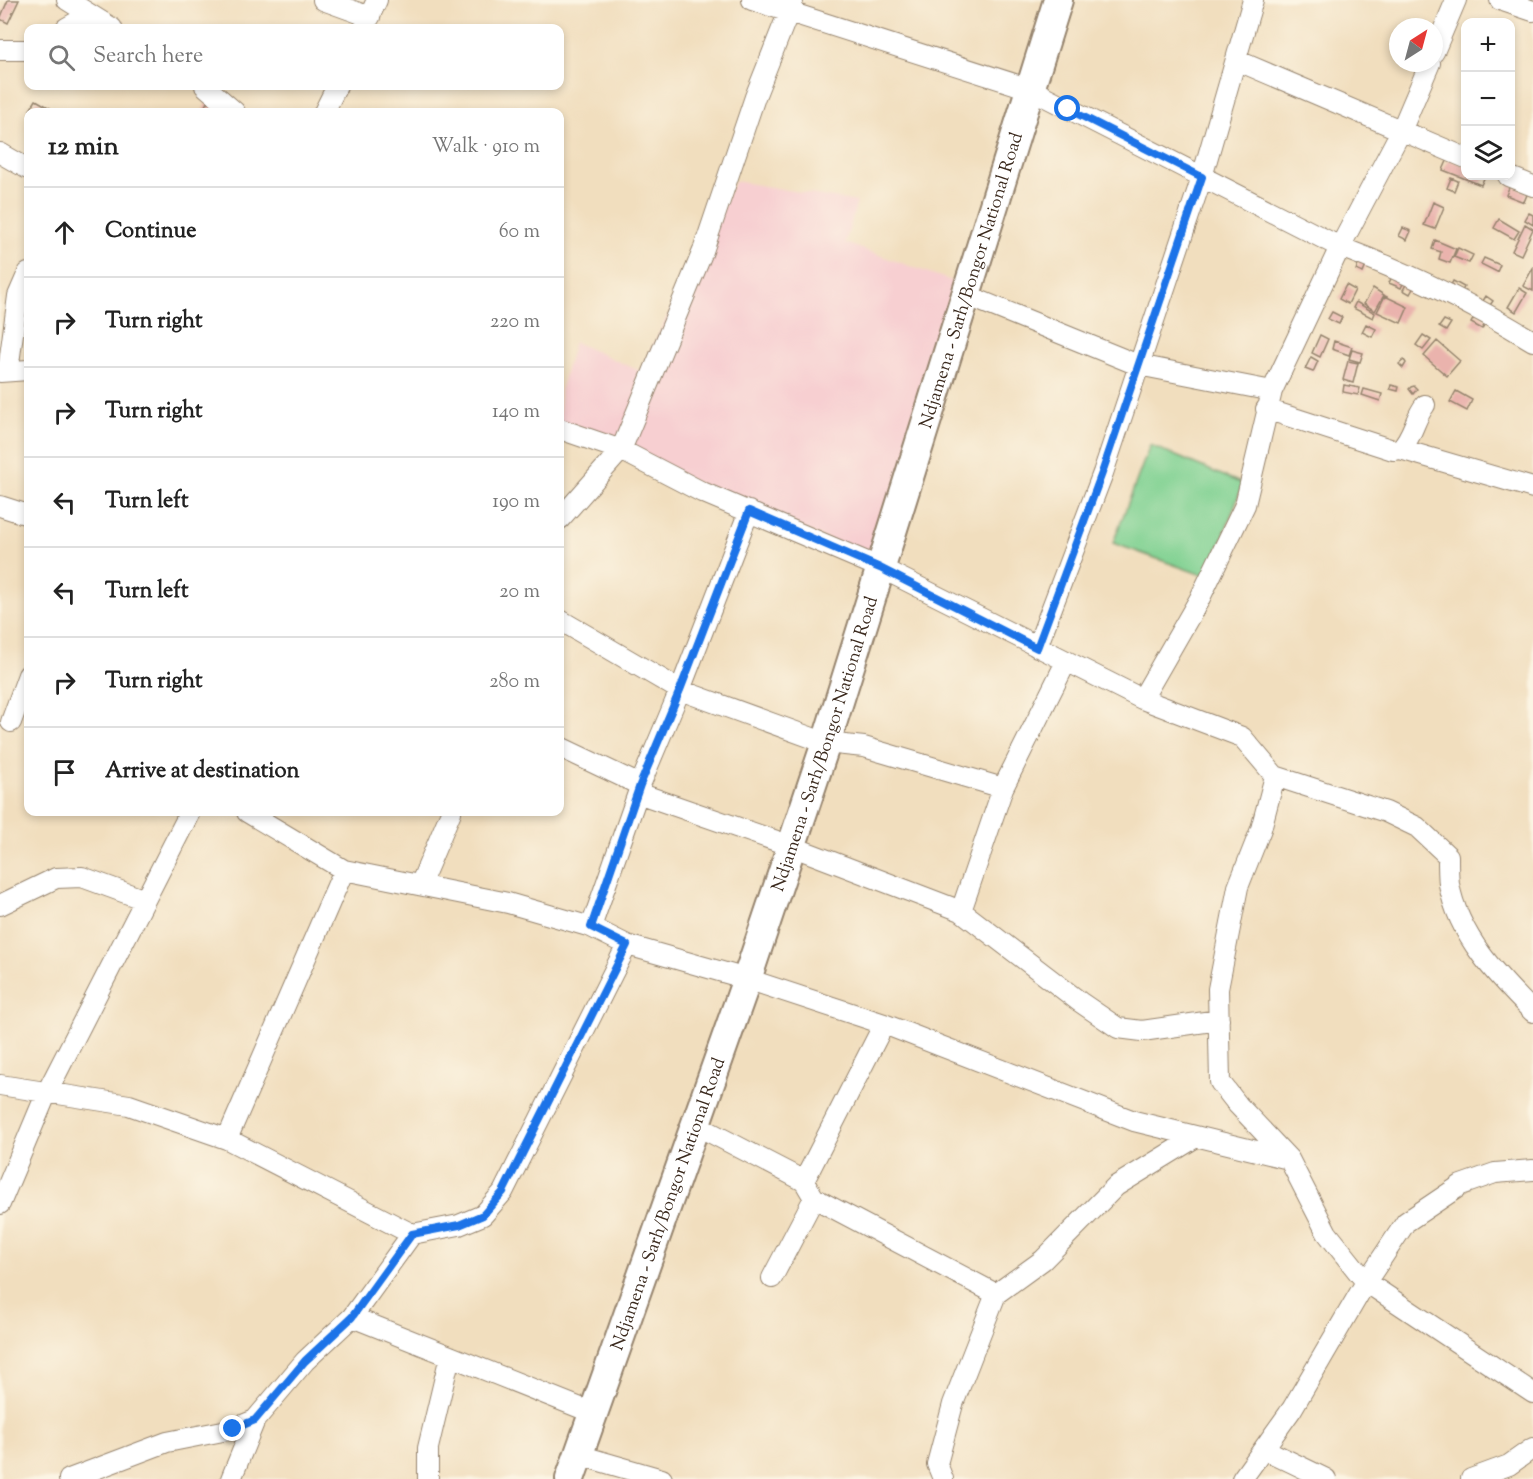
<!DOCTYPE html>
<html lang="en">
<head>
<meta charset="utf-8">
<style>
  :root { --surface:#fff; --page:#f2f2f2; --text:#222; --muted:#767676; --line:#e0e0e0 }
  body { margin:0; font-family:"Sorts Mill Goudy",serif; background:var(--page); color:var(--text) }
  .controls { position:absolute; right:18px; top:18px; display:grid; overflow:hidden; border-radius:12px; box-shadow:0 3px 9px #0003 }
  .controls button { width:54px; height:54px; display:grid; place-items:center; padding:0; border:0; border-bottom:2px solid var(--line); background:var(--surface); color:var(--text); font:30px sans-serif }
  .compass { position:absolute; left:1389px; top:18px; width:54px; height:54px; border-radius:50%; background:var(--surface); box-shadow:0 3px 9px #0003; rotate:36deg }
  .stop { position:absolute; width:18px; height:18px; margin:-14px; border:4px solid #1a73e8; border-radius:50%; background:#fff }
  .stop.end { background:#1a73e8; border-color:#fff; box-shadow:0 2px 6px #0008 }
  .list { margin:0; padding:0; list-style:none }
  h2 { display:flex; justify-content:space-between; align-items:center; height:78px; margin:0; padding:0 24px; font-size:26px }
  h2 small { font-size:20px; font-weight:400; color:var(--muted) }
  .list li { display:grid; grid-template-columns:39px 1fr auto; gap:18px; align-items:center; box-sizing:border-box; height:90px; padding:0 24px; border-top:2px solid var(--line) }
  .list b { display:block; font-size:22px; white-space:nowrap }
  .list em { font-size:20px; font-style:normal; color:var(--muted) }
  .icon { flex:none; width:33px; height:33px; fill:none; stroke:currentColor; stroke-width:2; stroke-linecap:round; stroke-linejoin:round }
  .map { position:relative; flex:none; width:1533px; height:1479px; overflow:hidden }
  .search { position:absolute; background:var(--surface); box-shadow:0 3px 9px #0003; left:24px; top:24px; width:540px; height:66px; display:flex; align-items:center; gap:15px; box-sizing:border-box; padding:0 21px; border-radius:12px; color:var(--muted); font-size:22px }
  .panel { position:absolute; background:var(--surface); box-shadow:0 3px 9px #0003; left:24px; top:108px; width:540px; height:708px; border-radius:12px }
  .map>svg:first-child { display:block }
  .built { fill:#f7cfd1 }
  .green { fill:#80d192; stroke:#5e7e58; stroke-width:1.5 }
  .building { fill:#eab3ad }
  .lines { fill:none; stroke-linecap:round; stroke-linejoin:round }
  .minor-casing { stroke:#96846e; stroke-width:22 }
  .highway-casing { stroke:#96846e; stroke-width:32 }
  .minor { stroke:#fff; stroke-width:20 }
  .highway { stroke:#fff; stroke-width:28 }
  .route { stroke:#1a73e8; stroke-width:8 }
  .labels { text-anchor:middle; stroke-width:4.5; stroke-linejoin:round; paint-order:stroke }
  .street-label { font-size:18px; fill:#3b2a1e; stroke:#fcf5e5 }
</style>
</head>
<body>
<div class="map">
<svg width="1533" height="1479" viewBox="0 0 1533 1479">
  <rect width="100%" height="100%" fill="#fcf5e5"/>
  <filter id="ink" filterUnits="userSpaceOnUse"><feTurbulence type="fractalNoise" baseFrequency=".0167" numOctaves="2"/><feDisplacementMap in="SourceGraphic" scale="12" xChannelSelector="R" yChannelSelector="G"/><feConvolveMatrix kernelMatrix="1 2 1 2 8 2 1 2 1" color-interpolation-filters="sRGB"/></filter>
  <filter id="wash" filterUnits="userSpaceOnUse"><feTurbulence type="fractalNoise" baseFrequency=".008" numOctaves="4" result="noise"/><feDisplacementMap in="SourceGraphic" scale="24" xChannelSelector="R" yChannelSelector="G"/><feGaussianBlur stdDeviation="1.35" result="paint"/><feColorMatrix in="noise" values="0 0 0 0 0 0 0 0 0 0 0 0 0 0 0 0 0 1.4 0 .05"/><feComposite in="paint" operator="in"/></filter>
  <g filter="url(#wash)">
    <rect width="100%" height="100%" fill="#f1debe"/>
    <!-- built -->
    <path class="built" d="M735 181 857 202 845 243 960 284 877 561 560 423V391L574 342 640 371Z"/>
    <!-- green -->
    <path class="green" d="M1150 445 1243 484 1208 577 1113 543Z"/>
    <g id="blocks">
      <!-- building -->
      <path class="building" d="M8 0H19L8 23 0 19Z
        M36 100 57 112H33L30 110Z
        M207 102 218 108 216 112H202Z
        M1448 159 1466 166V176H1485L1481 185 1443 170Z
        M1451 178 1458 181 1454 191 1447 188Z
        M1510 185 1528 192 1524 202 1506 195Z
        M1433 202 1444 207 1435 229 1424 225Z
        M1529 213 1533 215V225L1525 220Z
        M1499 219 1519 231 1514 239 1494 228Z
        M1525 224 1533 229 1521 255 1512 251Z
        M1403 228 1411 231 1407 240 1399 236Z
        M1435 240 1456 249 1450 263 1439 259 1441 252 1432 249Z
        M1458 248 1473 255 1469 263 1454 257Z
        M1362 256 1369 259 1363 273 1356 270Z
        M1484 258 1500 265 1497 272 1481 264Z
        M1533 268V291L1523 286Z
        M1393 274 1405 279 1401 288 1389 283Z
        M1408 281 1415 285 1410 294 1403 290Z
        M1453 281 1464 287 1461 293 1450 287Z
        M1346 285 1355 290 1348 304 1339 299Z
        M1373 288 1384 295 1375 311 1364 304Z
        M1519 288 1527 293 1516 312 1508 307Z
        M1385 296 1408 307 1401 323 1377 312Z
        M1486 296 1493 301 1488 308 1481 304Z
        M1356 302 1375 313 1373 318 1353 308Z
        M1332 312 1342 317 1339 324 1328 319Z
        M1476 314 1487 319 1482 329 1471 323Z
        M1444 320 1451 323 1446 331 1439 327Z
        M1366 324 1376 329 1372 337 1362 332Z
        M1320 335 1328 339 1320 357 1312 353Z
        M1423 335 1431 340 1423 350 1416 345Z
        M1334 341 1352 347 1349 355 1332 349Z
        M1437 341 1460 361 1447 376 1424 356Z
        M1352 350 1363 353 1360 362 1349 359Z
        M1311 357 1318 361 1313 372 1305 369Z
        M1404 360 1406 363 1403 368 1399 364Z
        M1348 361 1358 363 1353 383 1343 380Z
        M1344 385 1360 388 1358 395 1343 392Z
        M1391 385 1399 387 1398 391 1390 389Z
        M1414 386 1417 389 1413 394 1409 389 1411 387Z
        M1364 389 1382 394 1380 401 1362 395Z
        M1456 391 1472 400 1467 411 1450 402Z"/>
    </g>
  </g>
  <g filter="url(#ink)">
    <use href="#blocks" fill-opacity="0" stroke="#96846e" stroke-width="1.5"/>
    <g class="lines">
      <defs>
        <path id="minor" d="M67 0 112 28
          M323 0 370 17
          M752 0 1030 89 1340 247C1407 272 1472 304 1533 341
          M1500 0 1533 11
          M66 28 89 15
          M364 28 377 0
          M0 50H28
          M1434 52 1456 0
          M1236 60 1466 158
          M205 86 235 112
          M324 112 337 86
          M0 153 28 169
          M1508 176 1533 186
          M966 295 1138 365 1272 391
          M8 371 18 296 28 273
          M0 372 28 370
          M1266 409 1393 450 1400 449 1533 488
          M560 429 621 450 702 492 881 568 1142 699 1242 737 1275 776 1386 812 1417 827 1448 856C1448 865 1448 875 1449 884 1458 936 1498 977 1533 1012
          M1400 449C1413 437 1414 419 1425 405
          M0 506 28 515
          M560 519 621 450 703 251 755 97 793 1
          M560 620 680 690 826 743 864 747 1003 788
          M1037 647 1103 473 1202 177 1253 0
          M1142 699 1199 600 1245 505 1272 391 1340 247 1401 131 1430 63
          M11 722 28 675
          M560 747 640 785 638 793 791 846 961 911 1080 1002 1118 1028 1142 1031 1219 1020
          M1275 776 1261 829 1238 887 1218 989 1220 1082 1238 1105 1289 1159 1327 1233 1366 1282 1533 1393
          M640 785 680 690 749 511
          M247 812 344 870 508 903 591 927 627 945 747 979 884 1024 1134 1121 1289 1159
          M420 885 451 812
          M0 905 56 878 82 877 145 900
          M961 911 1003 788 1066 662
          M591 927 638 793
          M0 1085 129 1105 227 1139 412 1234
          M696 1125 804 1181
          M227 1139 344 870
          M814 1198 996 1294
          M0 1204 47 1092 190 812
          M772 1278 814 1198 804 1181 884 1024
          M352 1317 593 1413
          M1264 1449 1326 1479
          M579 1455 662 1479
          M69 1479 167 1442 233 1429 255 1420 305 1361 352 1317 412 1234 459 1225 483 1215 503 1192 627 945
          M231 1479 255 1420
          M428 1479V1448L450 1356
          M943 1479 937 1464 953 1404 996 1294 1043 1260 1116 1186 1196 1137
          M1242 1479 1292 1409 1366 1282 1406 1222 1461 1185 1495 1173 1533 1170
          M1471 1479 1509 1465 1533 1448"/>
        <g id="highway">
          <path id="s1" d="M570 1479 747 979 826 743 1058 0"/>
        </g>
      </defs>
      <!-- minor casing -->
      <use href="#minor" class="minor-casing"/>
      <!-- highway casing -->
      <use href="#highway" class="highway-casing"/>
      <!-- minor -->
      <use href="#minor" class="minor"/>
      <!-- highway -->
      <use href="#highway" class="highway"/>
    </g>
  </g>
  <g class="lines" filter="url(#ink)">
    <!-- route -->
    <path class="route" d="M233 1429 255 1420 305 1361 352 1317 412 1234 459 1225 483 1215 503 1192 627 945 591 927 640 785 680 690 749 511 880 568 1037 648 1102 473 1202 177 1068 109"/>
  </g>
  <g class="labels">
    <!-- street labels -->
    <g class="street-label">
      <text dy="6" stroke="none"><textPath href="#s1" startOffset="1264">Ndjamena - Sarh/Bongor National Road</textPath></text>
      <text dy="6" stroke="none"><textPath href="#s1" startOffset="778">Ndjamena - Sarh/Bongor National Road</textPath></text>
      <text dy="6" stroke="none"><textPath href="#s1" startOffset="292">Ndjamena - Sarh/Bongor National Road</textPath></text>
    </g>
  </g>
</svg>
<div class="controls">
<button>+</button>
<button>−</button>
<button><svg class="icon" aria-label="layers" viewBox="0 0 24 24"><path d="M12 4l9 5-9 5-9-5zM3 14l9 5 9-5"/></svg></button>
</div>
<svg class="compass" viewBox="-18 -18 36 36"><path d="M0-13l5 13h-10z" fill="#e53935"/><path d="M0 13l5-13h-10z" fill="#767676"/></svg>
<div class="stop" style="left:1068px;top:109px"></div>
<div class="stop end" style="left:233px;top:1429px"></div>
<div class="search"><svg class="icon" aria-label="search" viewBox="0 0 24 24"><circle cx="10" cy="10" r="6"/><path d="M15 15l6 6"/></svg>Search here</div>
<section class="panel">
<h2>12 min<small>Walk · 910 m</small></h2>
<ul class="list">
<li><svg class="icon" aria-label="ahead" viewBox="0 0 24 24"><path d="M12 20V5M6 11l6-6 6 6"/></svg><div><b>Continue</b></div><em>60 m</em></li>
<li><svg class="icon" aria-label="right" viewBox="0 0 24 24"><path d="M7 20v-9h11M14 6l5 5-5 5"/></svg><div><b>Turn right</b></div><em>220 m</em></li>
<li><svg class="icon" aria-label="right" viewBox="0 0 24 24"><path d="M7 20v-9h11M14 6l5 5-5 5"/></svg><div><b>Turn right</b></div><em>140 m</em></li>
<li><svg class="icon" aria-label="left" viewBox="0 0 24 24"><path d="M17 20v-9H6M10 6l-5 5 5 5"/></svg><div><b>Turn left</b></div><em>190 m</em></li>
<li><svg class="icon" aria-label="left" viewBox="0 0 24 24"><path d="M17 20v-9H6M10 6l-5 5 5 5"/></svg><div><b>Turn left</b></div><em>20 m</em></li>
<li><svg class="icon" aria-label="right" viewBox="0 0 24 24"><path d="M7 20v-9h11M14 6l5 5-5 5"/></svg><div><b>Turn right</b></div><em>280 m</em></li>
<li><svg class="icon" aria-label="arrive" viewBox="0 0 24 24"><path d="M6 21V4h12l-3 4 3 4H6"/></svg><div><b>Arrive at destination</b></div></li>
</ul>
</section>
</div>
</body>
</html>
